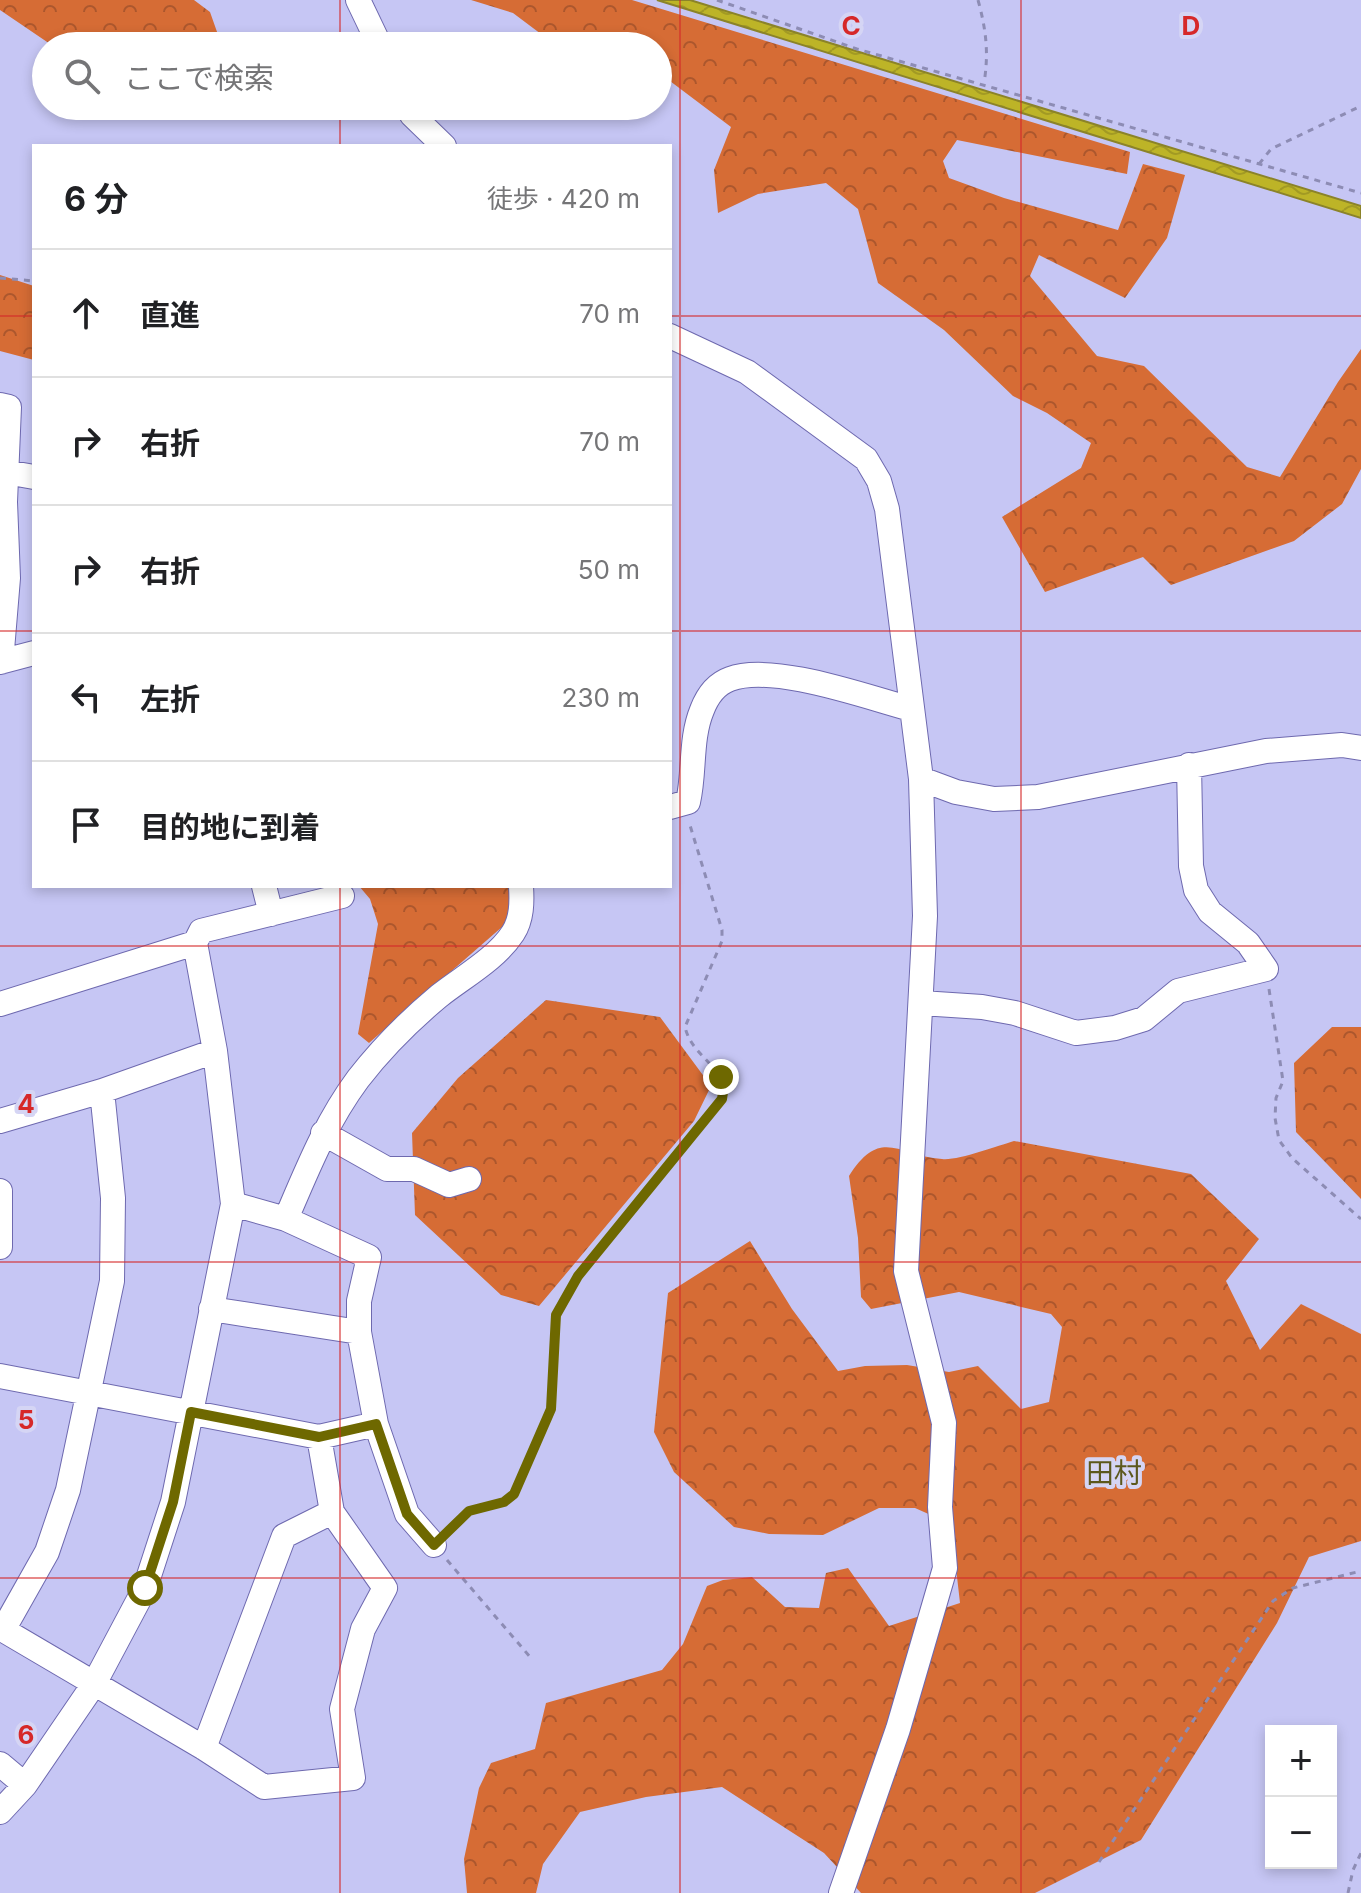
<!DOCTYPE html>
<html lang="ja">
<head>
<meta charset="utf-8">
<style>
  :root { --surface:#fff; --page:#f2f2f2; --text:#202124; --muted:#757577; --line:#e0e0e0 }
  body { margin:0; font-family:Inter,"Noto Sans JP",sans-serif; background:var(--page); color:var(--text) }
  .controls { position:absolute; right:24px; bottom:24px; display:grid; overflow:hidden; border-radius:0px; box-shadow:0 4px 12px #0003 }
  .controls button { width:72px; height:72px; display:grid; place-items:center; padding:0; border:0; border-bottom:2px solid var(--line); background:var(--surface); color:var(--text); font:40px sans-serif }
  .stop { position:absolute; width:24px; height:24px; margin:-18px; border:6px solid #6e6800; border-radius:50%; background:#fff }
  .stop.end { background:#6e6800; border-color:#fff; box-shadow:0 2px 8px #0008 }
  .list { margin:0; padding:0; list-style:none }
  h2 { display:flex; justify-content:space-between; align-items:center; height:104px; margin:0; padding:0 32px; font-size:34px }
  h2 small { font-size:26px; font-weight:400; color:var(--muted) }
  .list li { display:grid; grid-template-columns:52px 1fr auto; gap:24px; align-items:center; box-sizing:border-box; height:128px; padding:0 32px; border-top:2px solid var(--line) }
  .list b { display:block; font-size:30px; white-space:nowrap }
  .list em { font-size:26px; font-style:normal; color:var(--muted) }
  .icon { flex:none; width:44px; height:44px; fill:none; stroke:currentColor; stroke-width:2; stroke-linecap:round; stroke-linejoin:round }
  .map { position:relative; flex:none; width:1361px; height:1893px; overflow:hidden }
  .search { position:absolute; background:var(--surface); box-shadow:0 4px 12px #0003; left:32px; top:32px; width:640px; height:88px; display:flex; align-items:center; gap:20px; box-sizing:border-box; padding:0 28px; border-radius:44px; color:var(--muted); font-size:30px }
  .panel { position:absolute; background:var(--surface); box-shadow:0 4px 12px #0003; left:32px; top:144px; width:640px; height:744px; border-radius:0px }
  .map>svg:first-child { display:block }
  .forest { fill:url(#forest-crowns) }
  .water { fill:url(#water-waves); stroke:#8b8329; stroke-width:2 }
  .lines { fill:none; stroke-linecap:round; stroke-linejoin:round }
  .minor-casing { stroke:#6e69af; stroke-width:26 }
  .path { stroke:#8d8cb4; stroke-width:3; stroke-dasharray:6 6; stroke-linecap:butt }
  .minor { stroke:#fff; stroke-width:24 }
  .route { stroke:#6e6800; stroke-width:10 }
  .grid { fill:none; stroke:#d62828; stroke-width:2; stroke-opacity:0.55 }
  .labels { text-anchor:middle; stroke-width:8; stroke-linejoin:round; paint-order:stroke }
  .quarter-label { font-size:28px; fill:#5c581c; stroke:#d5d5f4 }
  .grid-label { font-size:26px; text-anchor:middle; font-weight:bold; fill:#d62828; stroke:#d5d5f4; stroke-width:8; stroke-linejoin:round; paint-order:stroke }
</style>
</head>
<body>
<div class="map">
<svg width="1361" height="1893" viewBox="0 0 1361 1893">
  <defs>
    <pattern id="forest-crowns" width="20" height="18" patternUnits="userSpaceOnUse" patternTransform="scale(2)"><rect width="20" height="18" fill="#d66c35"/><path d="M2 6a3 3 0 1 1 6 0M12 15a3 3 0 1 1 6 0" fill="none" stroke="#ac572d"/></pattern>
    <pattern id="water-waves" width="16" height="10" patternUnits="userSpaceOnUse" patternTransform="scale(2)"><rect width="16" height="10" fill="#bdb427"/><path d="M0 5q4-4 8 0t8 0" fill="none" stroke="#a29a23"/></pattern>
  </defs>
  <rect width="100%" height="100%" fill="#c6c6f4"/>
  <!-- forest -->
  <path class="forest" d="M0 0H194L210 12 222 46H53L0 10Z
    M471 0H632L1130 152 1127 174 957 140 943 161 949 178 1004 198 1118 230 1143 164 1185 175 1167 238 1125 298 1039 255 1030 276 1097 356 1144 366 1247 467 1280 477 1338 382 1361 349V469L1342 504 1294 541 1171 585 1143 557 1045 592 1002 517 1081 468 1091 443 1047 413 1013 396 944 330 878 283 858 209 826 183 758 194 718 213 714 170 731 127 658 72V46H557L513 13Z
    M0 275 34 286V360L0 351Z
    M359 886H509L510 920 369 1043 358 1034 378 924 370 899Z
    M546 1000 660 1017 711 1086 694 1121 539 1306 501 1295 415 1215 412 1133 458 1078Z
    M1332 1027H1361V1199L1296 1132 1294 1063Z
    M1014 1141 1191 1174 1259 1239 1226 1281 1260 1350 1301 1304 1361 1334V1541L1309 1557 1277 1623 1141 1840 1035 1893H861L824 1853 722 1787 646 1797 580 1812 543 1864 536 1893H467L464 1859 479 1788 491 1763 535 1749 546 1703 662 1670 683 1644 707 1586 723 1580 752 1577 785 1607 819 1608 826 1573 848 1568 889 1626 960 1603 951 1524 915 1508H879L823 1535 769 1534 734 1527 674 1472 654 1432 668 1293 750 1241 792 1309 838 1371 865 1366 907 1365 949 1372 978 1366 1021 1409 1049 1402 1062 1327 1051 1314 959 1292 871 1309 861 1297 858 1238 849 1176C881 1126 898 1156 942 1159 957 1161 997 1146 1014 1141Z"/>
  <!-- water -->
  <path class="water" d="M657 0H690L1361 206V218Z"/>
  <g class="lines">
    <defs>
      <path id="minor" d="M358 0 380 46
        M407 106 412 115 444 146
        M670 336 747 372 866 459 879 481 887 509 921 779 925 916 906 1271 944 1423 940 1507 945 1568 898 1729 841 1893
        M0 405 9 407 5 502 8 578 1 662
        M6 472 34 477
        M0 662 34 653
        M921 779 956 792 994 799 1038 797 1266 751 1342 745 1361 748
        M670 807 688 802C695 772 690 739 702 710 707 697 716 684 730 679 773 663 866 697 911 709
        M264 886 271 914
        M921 1003 982 1007 1015 1013 1076 1033 1115 1028 1144 1019 1178 991 1266 969 1248 943 1210 912 1196 890 1191 866 1189 765
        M0 1004 195 943
        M0 1121 102 1091 215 1051
        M323 1133 387 1169H414L449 1185 469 1179
        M0 1191V1247
        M233 1204 286 1219 369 1257 359 1301V1332L376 1424 407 1514 434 1545
        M286 1219C307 1170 326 1122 358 1079 382 1048 409 1021 439 996 463 977 496 959 513 933 522 919 522 902 521 886
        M211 1309 359 1332
        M0 1376 319 1437 376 1424
        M0 1628 204 1748 264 1787 353 1778 342 1709 363 1629 385 1588 332 1512 319 1437
        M3 1630 47 1552 68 1490 112 1281 113 1198 102 1091
        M204 1748 284 1536 332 1512
        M0 1764 25 1785
        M0 1812 25 1785 94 1684 145 1588 173 1502 233 1204 215 1051 195 943 201 931 342 896"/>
    </defs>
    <!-- minor casing -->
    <use href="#minor" class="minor-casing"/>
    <!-- path -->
    <path class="path" d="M717 0 857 49 1361 193
      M978 0C986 29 989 53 984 83
      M1259 164 1271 149 1361 106
      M0 278 34 281
      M1269 989 1283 1081 1276 1098 1275 1118 1279 1140 1292 1158 1361 1219
      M448 1531 469 1511 504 1502 514 1494 551 1409 556 1315 578 1276 722 1099C726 1064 692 1058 685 1027L722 941V930L689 822
      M447 1560 531 1658
      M1099 1862 1273 1601 1293 1588 1361 1571
      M1348 1893 1353 1870 1361 1853"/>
    <!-- minor -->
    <use href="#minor" class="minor"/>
  </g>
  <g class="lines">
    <!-- route -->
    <path class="route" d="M145 1588 173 1502 191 1412 319 1437 376 1424 407 1514 434 1545 469 1511 504 1502 514 1494 551 1409 556 1315 578 1276 722 1099 724 1085 721 1077"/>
  </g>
  <!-- grid -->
  <path class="grid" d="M340 0V46M680 0V1893M1021 0V1893M340 106V146M0 316H34M670 316H1361M0 631H34M670 631H1361M340 886V1893M0 946H1361M0 1262H1361M0 1578H1361"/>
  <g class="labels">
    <!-- quarter labels -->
    <g class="quarter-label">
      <text x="1114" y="1483">田村</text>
    </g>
  </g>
  <g class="grid-label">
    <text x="851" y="35">C</text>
    <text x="1191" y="35">D</text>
    <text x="26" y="1113">4</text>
    <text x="26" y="1429">5</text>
    <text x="26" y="1744">6</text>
  </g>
</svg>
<div class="controls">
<button>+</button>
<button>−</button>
</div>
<div class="stop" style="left:145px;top:1588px"></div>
<div class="stop end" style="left:721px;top:1077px"></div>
<div class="search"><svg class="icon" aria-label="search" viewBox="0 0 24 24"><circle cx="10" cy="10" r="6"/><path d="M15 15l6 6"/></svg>ここで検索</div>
<section class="panel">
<h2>6 分<small>徒歩 · 420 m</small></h2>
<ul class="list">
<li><svg class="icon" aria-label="ahead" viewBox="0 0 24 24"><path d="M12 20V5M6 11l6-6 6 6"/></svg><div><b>直進</b></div><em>70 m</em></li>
<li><svg class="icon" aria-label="right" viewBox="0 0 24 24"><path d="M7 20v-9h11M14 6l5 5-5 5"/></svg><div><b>右折</b></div><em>70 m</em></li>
<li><svg class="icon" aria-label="right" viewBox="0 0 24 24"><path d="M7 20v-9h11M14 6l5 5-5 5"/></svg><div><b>右折</b></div><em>50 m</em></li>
<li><svg class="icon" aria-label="left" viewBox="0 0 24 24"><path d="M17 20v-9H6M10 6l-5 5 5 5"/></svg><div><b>左折</b></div><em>230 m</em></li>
<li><svg class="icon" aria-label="arrive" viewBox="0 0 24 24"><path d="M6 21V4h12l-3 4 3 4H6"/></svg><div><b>目的地に到着</b></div></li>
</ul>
</section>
</div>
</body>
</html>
